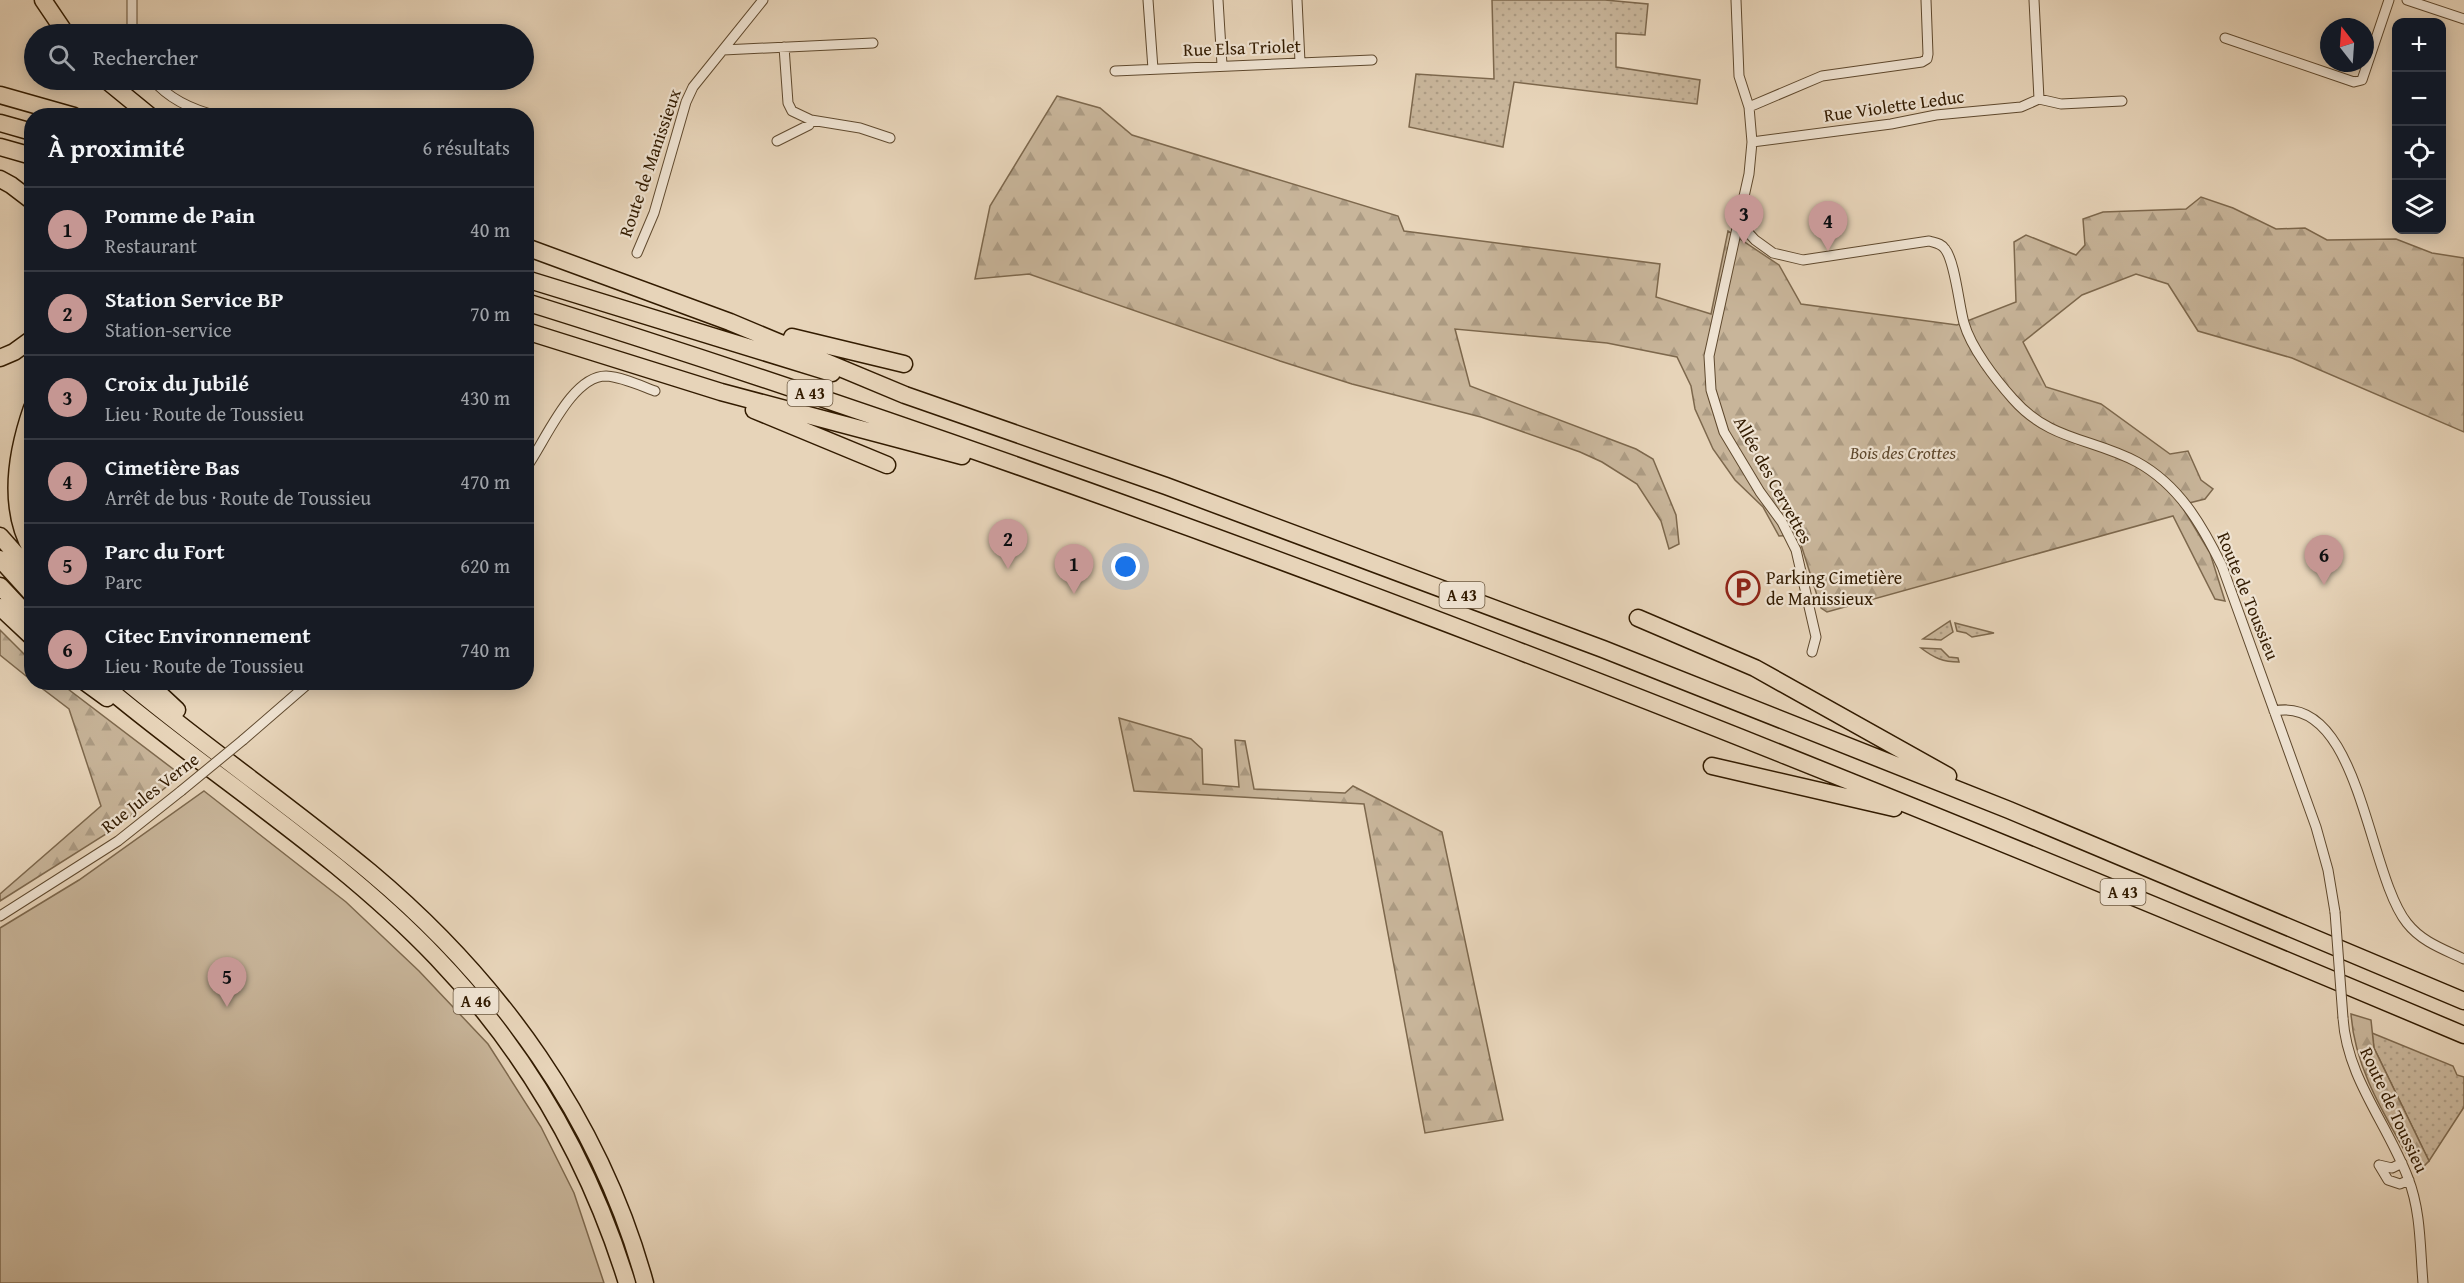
<!DOCTYPE html>
<html lang="fr">
<head>
<meta charset="utf-8">
<style>
  :root { --surface:#171b24; --page:#20242c; --text:#f1f3f6; --muted:#9ea1a6; --line:#363941; --accent:#c59692 }
  body { margin:0; font-family:"Gentium Book Plus",serif; background:var(--page); color:var(--text) }
  .controls { position:absolute; right:18px; top:18px; display:grid; overflow:hidden; border-radius:12px; box-shadow:0 3px 15px #0003 }
  .controls button { width:54px; height:54px; display:grid; place-items:center; padding:0; border:0; border-bottom:2px solid var(--line); background:var(--surface); color:var(--text); font:30px sans-serif }
  .compass { position:absolute; left:2320px; top:18px; width:54px; height:54px; border-radius:50%; background:var(--surface); box-shadow:0 3px 15px #0003; rotate:343deg }
  .you { position:absolute; left:1126px; top:567px; width:21px; height:21px; margin:-15px; border:4px solid #fff; border-radius:50%; background:#1a73e8; box-shadow:0 0 0 9px #1a73e833 }
  .badge { display:grid; place-items:center; width:39px; height:39px; border-radius:50%; background:var(--accent); color:#111; font-size:20px; font-weight:700 }
  .pin { position:absolute; translate:-50% -50px; filter:drop-shadow(0 2px 3px #0008) }
  .pin::after { content:''; position:absolute; top:32px; width:21px; height:18px; background:inherit; clip-path:polygon(0 0,100% 0,50% 100%) }
  .list { margin:0; padding:0; list-style:none }
  h2 { display:flex; justify-content:space-between; align-items:center; height:78px; margin:0; padding:0 24px; font-size:26px }
  h2 small { font-size:20px; font-weight:400; color:var(--muted) }
  .list li { display:grid; grid-template-columns:39px 1fr auto; gap:18px; align-items:center; box-sizing:border-box; height:84px; padding:0 24px; border-top:2px solid var(--line) }
  .list b { display:block; font-size:22px; white-space:nowrap }
  .list p { margin:0; font-size:20px; white-space:nowrap; color:var(--muted) }
  .list em { font-size:20px; font-style:normal; color:var(--muted) }
  .icon { flex:none; width:33px; height:33px; fill:none; stroke:currentColor; stroke-width:2; stroke-linecap:round; stroke-linejoin:round }
  .map { position:relative; flex:none; width:2464px; height:1283px; overflow:hidden }
  .search { position:absolute; background:var(--surface); box-shadow:0 3px 15px #0003; left:24px; top:24px; width:510px; height:66px; display:flex; align-items:center; gap:15px; box-sizing:border-box; padding:0 21px; border-radius:33px; color:var(--muted); font-size:22px }
  .panel { position:absolute; background:var(--surface); box-shadow:0 3px 15px #0003; left:24px; top:108px; width:510px; height:582px; border-radius:24px }
  .map>svg:first-child { display:block }
  .grass { fill:url(#grass-dots); stroke:#7d684d; stroke-width:1.5 }
  .forest { fill:url(#forest-firs); stroke:#7d684d; stroke-width:1.5 }
  .park { fill:#c8b59a; stroke:#7d684d; stroke-width:1.5 }
  .lines { fill:none; stroke-linecap:round; stroke-linejoin:round }
  .street-casing { stroke:#5f492e; stroke-width:11 }
  .highway-casing { stroke:#321b00; stroke-width:19 }
  .street { stroke:#efe3d2; stroke-width:9 }
  .highway { stroke:#e7d4b9; stroke-width:16 }
  .street-bridge-casing { stroke:#5f492e; stroke-width:11; stroke-linecap:butt }
  .street-bridge { stroke:#efe3d2; stroke-width:9 }
  .labels { text-anchor:middle; stroke-width:4.5; stroke-linejoin:round; paint-order:stroke }
  .shield { fill:#efe3d2; stroke:#6b573f; stroke-width:1.5 }
  .shield-label { font-size:16px; font-weight:bold; fill:#321b00 }
  .street-label { font-size:18px; fill:#321b00; stroke:#efe3d2 }
  .park-label { font-size:18px; font-style:italic; fill:#5f492e; stroke:#efe3d2 }
  .poi-label { font-size:18px; fill:#321b00; stroke:#efe3d2; text-anchor:start }
</style>
</head>
<body>
<div class="map">
<svg width="2464" height="1283" viewBox="0 0 2464 1283">
  <defs>
    <pattern id="grass-dots" width="8" height="8" patternUnits="userSpaceOnUse" patternTransform="scale(1.5)"><rect width="8" height="8" fill="#c8b59a"/><path d="M2 2h.1M6 6h.1" fill="none" stroke="#ac9b83" stroke-width="1.8" stroke-linecap="round"/></pattern>
    <pattern id="forest-firs" width="22" height="20" patternUnits="userSpaceOnUse" patternTransform="scale(1.5)"><rect width="22" height="20" fill="#c8b59a"/><path d="M5 1l3.5 6h-7zM16 11l3.5 6h-7z" fill="#ac9b83"/></pattern>
  </defs>
  <rect width="100%" height="100%" fill="#e7d4b9"/>
  <filter id="stains"><feTurbulence type="fractalNoise" baseFrequency=".00333" numOctaves="4"/><feColorMatrix values="0 0 0 0 .2 0 0 0 0 .09 0 0 0 0 .02 0 0 0 .5 -.17"/></filter>
  <radialGradient id="worn" r=".72"><stop offset=".6" stop-color="#630" stop-opacity="0"/><stop offset="1" stop-color="#630" stop-opacity=".3"/></radialGradient>
  <!-- grass -->
  <path class="grass" d="M1492 0H1605L1648 4 1645 35 1616 33V67L1700 80 1697 104 1514 82 1503 147 1409 127 1416 74 1494 79Z
    M1950 621 1953 632 1941 640 1923 639Z
    M1955 623 1994 633 1972 637 1966 633 1957 631Z
    M1921 648 1941 649 1949 657 1958 658 1959 662C1943 662 1934 658 1921 648Z
    M2372 1033 2453 1066 2457 1075 2464 1077V1107L2429 1161 2374 1048Z"/>
  <!-- forest -->
  <path class="forest" d="M1057 96 1100 108 1132 135 1398 216 1404 231 1660 264 1656 297 1711 314 1728 231 1779 265 1801 304 1957 325 2016 302 2014 242 2026 235 2076 255 2085 245 2083 219 2103 212 2186 209 2201 197 2233 208 2276 229 2305 228 2327 240 2396 239 2432 253 2464 258V432L2292 358 2198 331 2168 284 2136 274 2082 295 2023 342 2046 387 2101 404 2170 454 2188 451 2201 480 2213 489 2205 499 2181 505 2210 553 2225 601 2215 599 2173 516 1827 612 1821 608 1798 535 1779 536 1763 507 1735 480 1713 449 1695 409 1691 386 1677 357 1607 343 1455 329 1470 386 1636 449 1653 459 1676 515 1679 544 1669 549 1661 521 1637 484 1602 462 1580 452 1481 417 1352 384 1280 361 1029 274 975 279 990 206Z
    M0 630 31 661V680L0 655Z
    M35 683H60L181 775 114 829 0 901V894L101 806 69 709Z
    M1119 718 1191 739 1202 749 1203 784 1239 787 1235 740 1245 741 1254 789 1345 793 1353 786 1442 832 1503 1120 1425 1133 1364 804 1134 791Z
    M2351 1014 2371 1020 2374 1048 2429 1161 2417 1173C2390 1123 2355 1073 2351 1014Z"/>
  <!-- park -->
  <path class="park" d="M204 791 346 902 419 971 488 1044 541 1127 574 1193 604 1283H0V928L79 880Z"/>
  <g class="lines">
    <defs>
      <path id="street" d="M1148 0 1153 69
        M1218 0 1222 65
        M1297 0 1300 62
        M1736 0 1739 76 1749 107 1752 142 1749 174 1739 219 1744 228 1755 240 1773 253 1803 260 1929 241C1935 243 1941 243 1945 249 1955 261 1959 306 1964 323 1971 348 1996 380 2013 399 2050 441 2092 438 2137 462 2179 485 2202 525 2222 566L2316 827 2328 870 2335 912
        M2034 0 2039 99
        M2407 0 2464 19
        M132 34V0
        M2225 38 2354 82 2362 80 2389 0
        M784 47 788 103 792 111 811 120 860 128 890 138
        M723 50 873 43
        M1115 71 1372 60
        M153 80C170 100 193 110 218 116
        M1749 107 1822 76 1922 62 1927 59 1928 54 1926 0
        M777 141 809 125 811 120
        M1752 142 1891 124 1936 115 2021 107 2039 99 2061 104 2122 101
        M1739 219 1709 356 1711 390 1724 432 1760 492 1782 522 1796 550 1816 637 1812 652
        M637 253 654 213 686 102 693 87 763 0
        M526 468C545 442 571 376 606 376 622 377 639 385 655 391
        M2274 711C2360 694 2367 873 2407 923 2422 942 2443 949 2464 959
        M243 740 310 682
        M0 916 118 841 181 791
        M2343 1018C2347 1078 2387 1123 2408 1178 2421 1211 2420 1248 2423 1283
        M2379 1165 2388 1180 2400 1184 2409 1180
        M2379 1165 2392 1168 2402 1163"/>
      <path id="highway" d="M43 0 66 34
        M106 80 150 116
        M0 95 74 116
        M0 123 32 132
        M0 147 32 156
        M0 179 11 185 32 201
        M526 247 730 322 905 395 1166 486 1603 649 2009 810 2464 1001
        M526 279 832 373
        M526 302C1187 509 1827 766 2464 1035
        M526 331 721 392 962 456
        M792 337 904 364
        M0 358 14 352 32 339
        M32 408C16 454 7 507 32 551
        M754 410 887 465
        M0 536 32 572
        M0 559 32 594
        M0 586 32 620
        M0 607 32 637
        M1638 618 1755 668 1948 776
        M85 682 107 698
        M100 682C210 775 337 853 437 958 526 1051 589 1160 627 1283
        M127 682C206 748 291 806 370 872 499 980 600 1119 645 1283
        M147 682 177 710
        M1712 766 1894 808"/>
    </defs>
    <!-- street casing -->
    <use href="#street" class="street-casing"/>
    <!-- highway casing -->
    <use href="#highway" class="highway-casing"/>
    <!-- street -->
    <use href="#street" class="street"/>
    <!-- highway -->
    <use href="#highway" class="highway"/>
    <defs>
      <path id="street-bridge" d="M181 791 243 740
        M2335 912 2343 1018"/>
    </defs>
    <!-- street-bridge casing -->
    <use href="#street-bridge" class="street-bridge-casing"/>
    <!-- street-bridge -->
    <use href="#street-bridge" class="street-bridge"/>
  </g>
  <!-- icons -->
  <defs>
    <symbol id="parking-ring" viewBox="-11 -11 22 22"><circle r="9.5" fill="#efe3d2" stroke="#8f2418" stroke-width="1.5"/><path d="M-3.5-5.5H1a3.5 3.5 0 0 1 0 7H-1V5.5H-3.5ZM-1-3.4V-.6H.8a1.4 1.4 0 0 0 0-2.8Z" fill="#8f2418"/></symbol>
  </defs>
  <g fill-rule="evenodd">
    <use href="#parking-ring" x="1724" y="569" width="38" height="38"/>
  </g>
  <g class="labels">
    <!-- shield labels -->
    <g class="shield">
      <rect x="787.5" y="380" width="45" height="26" rx="4.5"/>
      <rect x="1439.5" y="582" width="45" height="26" rx="4.5"/>
      <rect x="2100.5" y="879" width="45" height="26" rx="4.5"/>
      <rect x="453.5" y="988" width="45" height="26" rx="4.5"/>
    </g>
    <g class="shield-label">
      <text x="810" y="399">A 43</text>
      <text x="1462" y="601">A 43</text>
      <text x="2123" y="898">A 43</text>
      <text x="476" y="1007">A 46</text>
    </g>
    <!-- street labels -->
    <g class="street-label">
      <text transform="translate(1242 48) rotate(-2)" y="6">Rue Elsa Triolet</text>
      <text transform="translate(1894 106) rotate(-8)" y="6">Rue Violette Leduc</text>
      <text transform="translate(650 163) rotate(-71)" y="6">Route de Manissieux</text>
      <text transform="translate(1773 480) rotate(61)" y="6">Allée des Cervettes</text>
      <text transform="translate(2248 596) rotate(68)" y="6">Route de Toussieu</text>
      <text transform="translate(150 793) rotate(-38)" y="6">Rue Jules Verne</text>
      <text transform="translate(2394 1110) rotate(65)" y="6">Route de Toussieu</text>
    </g>
    <!-- park labels -->
    <g class="park-label">
      <text x="1903" y="459">Bois des Crottes</text>
    </g>
    <!-- poi labels -->
    <g class="poi-label">
      <text x="1766" y="584">Parking Cimetière<tspan x="1766" dy="21">de Manissieux</tspan></text>
    </g>
  </g>
  <rect width="100%" height="100%" filter="url(#stains)"/>
  <rect width="100%" height="100%" fill="url(#worn)"/>
</svg>
<div class="controls">
<button>+</button>
<button>−</button>
<button><svg class="icon" aria-label="locate" viewBox="0 0 24 24"><circle cx="12" cy="12" r="6"/><path d="M12 2v4M12 18v4M2 12h4M18 12h4"/></svg></button>
<button><svg class="icon" aria-label="layers" viewBox="0 0 24 24"><path d="M12 4l9 5-9 5-9-5zM3 14l9 5 9-5"/></svg></button>
</div>
<svg class="compass" viewBox="-18 -18 36 36"><path d="M0-13l5 13h-10z" fill="#e53935"/><path d="M0 13l5-13h-10z" fill="#9ea1a6"/></svg>
<div class="you"></div>
<div class="pin badge" style="left:1074px;top:594px">1</div>
<div class="pin badge" style="left:1008px;top:569px">2</div>
<div class="pin badge" style="left:1744px;top:244px">3</div>
<div class="pin badge" style="left:1828px;top:251px">4</div>
<div class="pin badge" style="left:227px;top:1007px">5</div>
<div class="pin badge" style="left:2324px;top:585px">6</div>
<div class="search"><svg class="icon" aria-label="search" viewBox="0 0 24 24"><circle cx="10" cy="10" r="6"/><path d="M15 15l6 6"/></svg>Rechercher</div>
<section class="panel">
<h2>À proximité<small>6 résultats</small></h2>
<ul class="list">
<li><span class="badge">1</span><div><b>Pomme de Pain</b><p>Restaurant</p></div><em>40 m</em></li>
<li><span class="badge">2</span><div><b>Station Service BP</b><p>Station-service</p></div><em>70 m</em></li>
<li><span class="badge">3</span><div><b>Croix du Jubilé</b><p>Lieu · Route de Toussieu</p></div><em>430 m</em></li>
<li><span class="badge">4</span><div><b>Cimetière Bas</b><p>Arrêt de bus · Route de Toussieu</p></div><em>470 m</em></li>
<li><span class="badge">5</span><div><b>Parc du Fort</b><p>Parc</p></div><em>620 m</em></li>
<li><span class="badge">6</span><div><b>Citec Environnement</b><p>Lieu · Route de Toussieu</p></div><em>740 m</em></li>
</ul>
</section>
</div>
</body>
</html>
